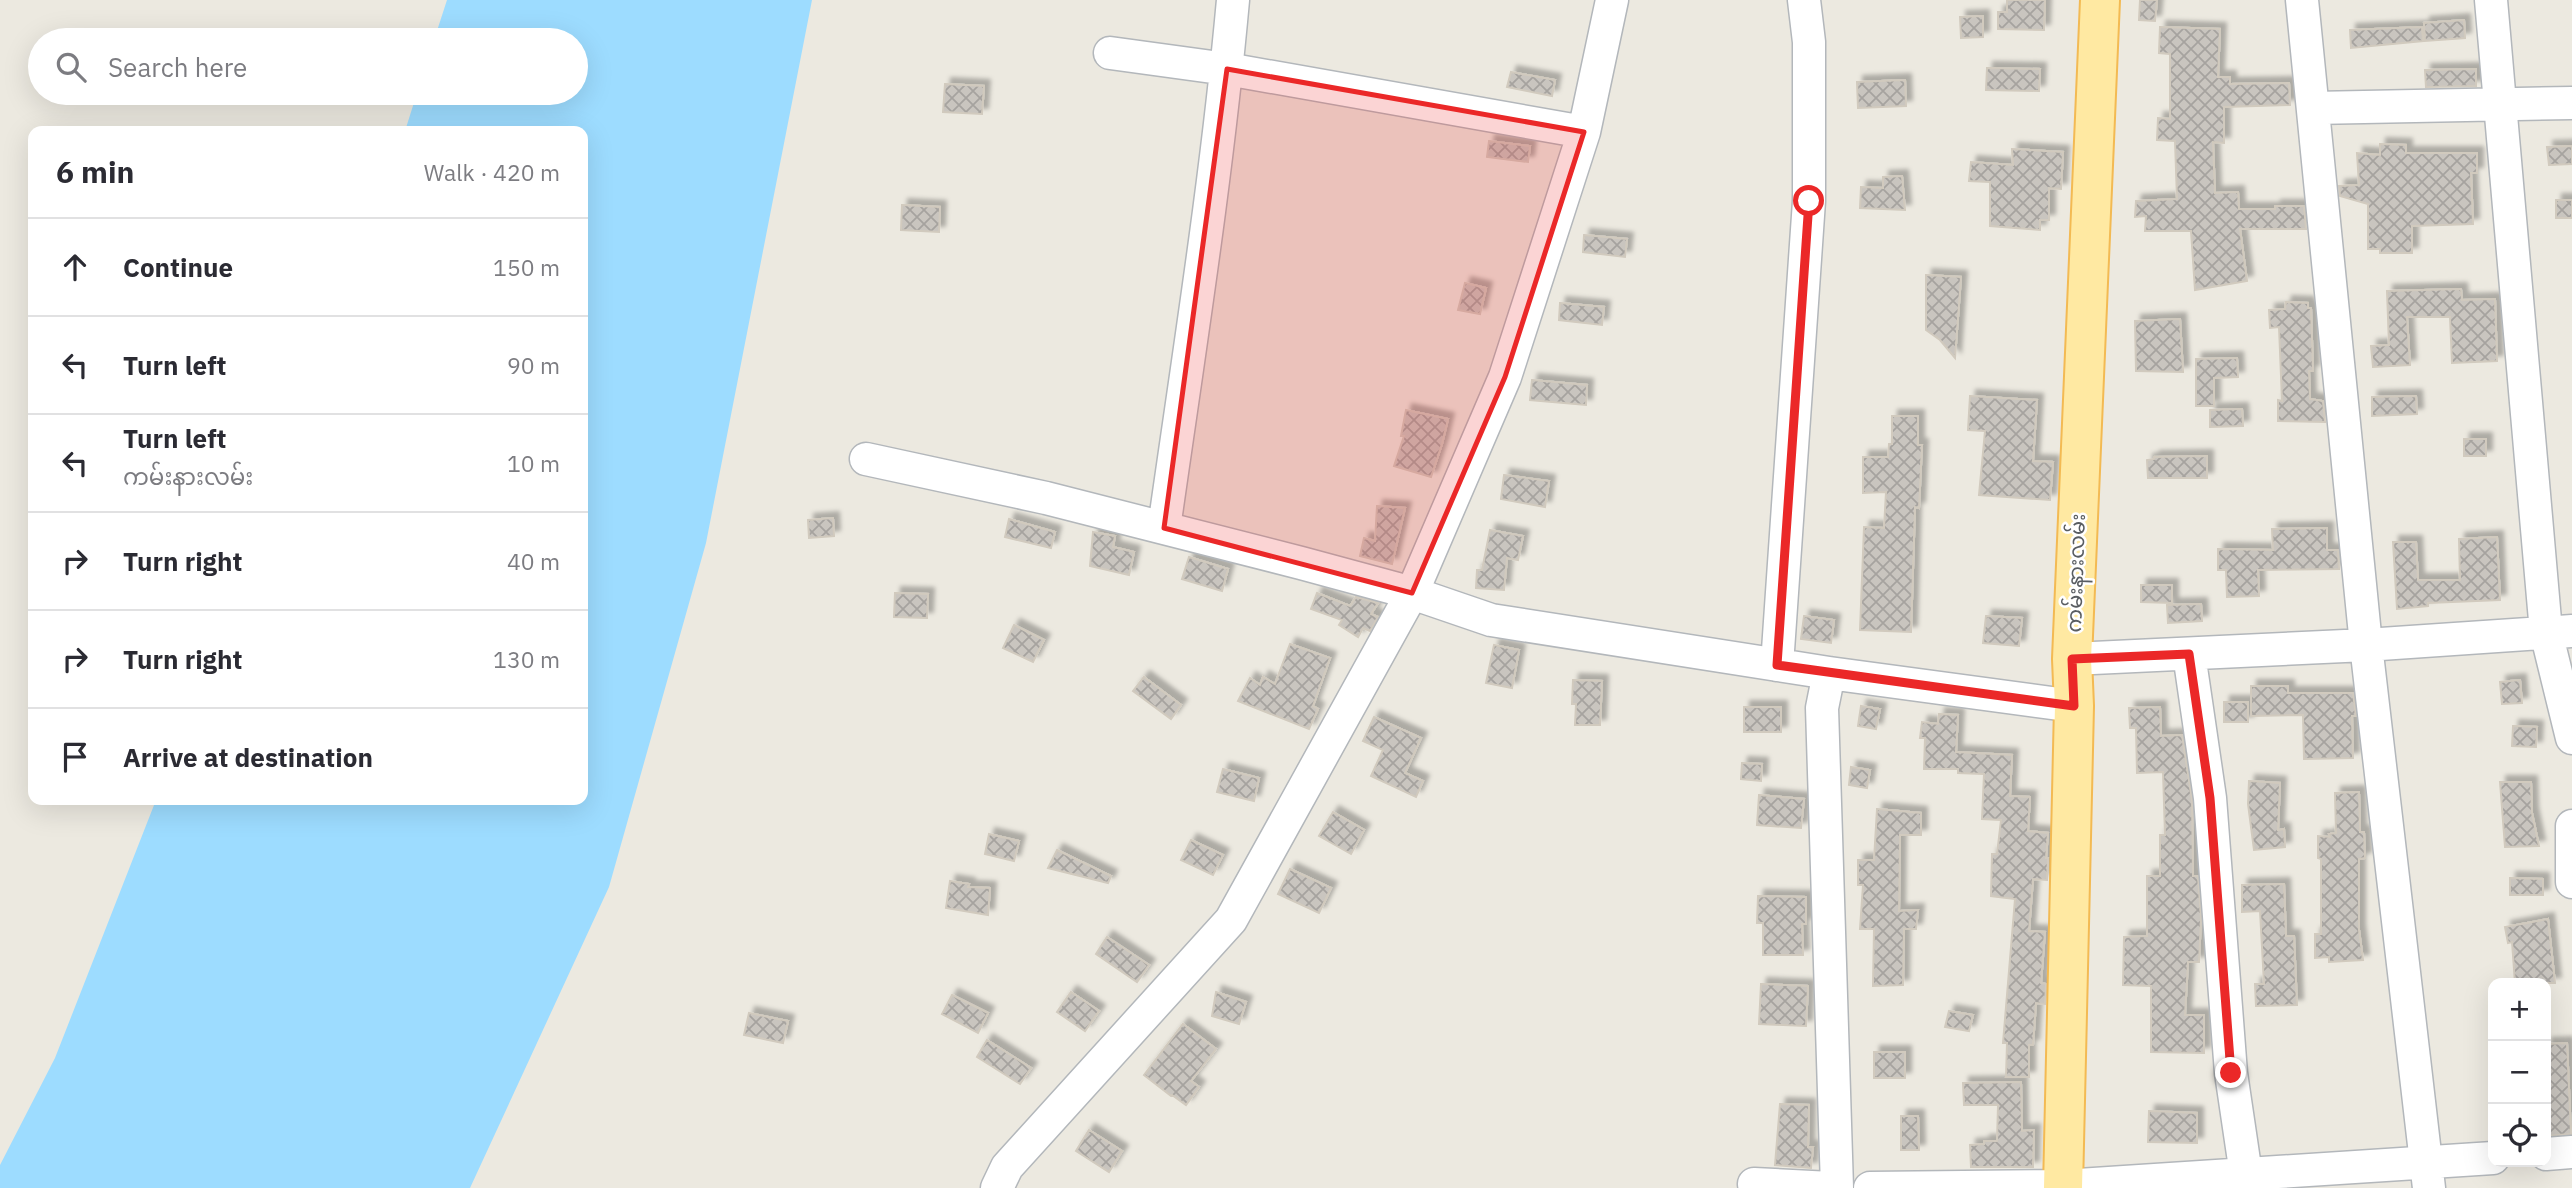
<!DOCTYPE html>
<html lang="en">
<head>
<meta charset="utf-8">
<style>
  :root { --surface:#fff; --page:#f2f2f3; --text:#2b2b33; --muted:#7c7c81; --line:#e1e1e2 }
  body { margin:0; font-family:"IBM Plex Sans","Noto Sans Myanmar",sans-serif; background:var(--page); color:var(--text) }
  .controls { position:absolute; right:21px; bottom:21px; display:grid; overflow:hidden; border-radius:14px; box-shadow:0 7px 28px #0002 }
  .controls button { width:63px; height:63px; display:grid; place-items:center; padding:0; border:0; border-bottom:2px solid var(--line); background:var(--surface); color:var(--text); font:35px sans-serif }
  .stop { position:absolute; width:21px; height:21px; margin:-16px; border:5px solid #eb2828; border-radius:50%; background:#fff }
  .stop.end { background:#eb2828; border-color:#fff; box-shadow:0 2px 7px #0008 }
  .list { margin:0; padding:0; list-style:none }
  h2 { display:flex; justify-content:space-between; align-items:center; height:91px; margin:0; padding:0 28px; font-size:30px }
  h2 small { font-size:23px; font-weight:400; color:var(--muted) }
  .list li { display:grid; grid-template-columns:46px 1fr auto; gap:21px; align-items:center; box-sizing:border-box; height:98px; padding:0 28px; border-top:2px solid var(--line) }
  .list b { display:block; font-size:26px; white-space:nowrap }
  .list p { margin:0; font-size:23px; white-space:nowrap; color:var(--muted) }
  .list em { font-size:23px; font-style:normal; color:var(--muted) }
  .icon { flex:none; width:38px; height:38px; fill:none; stroke:currentColor; stroke-width:2; stroke-linecap:round; stroke-linejoin:round }
  .map { position:relative; flex:none; width:2572px; height:1188px; overflow:hidden }
  .search { position:absolute; background:var(--surface); box-shadow:0 7px 28px #0002; left:28px; top:28px; width:560px; height:77px; display:flex; align-items:center; gap:18px; box-sizing:border-box; padding:0 24px; border-radius:38px; color:var(--muted); font-size:26px }
  .panel { position:absolute; background:var(--surface); box-shadow:0 7px 28px #0002; left:28px; top:126px; width:560px; height:679px; border-radius:14px }
  .map>svg:first-child { display:block }
  .water { fill:#9ddcff }
  .building { fill:url(#building-cross-hatch); stroke:#d1cabe; stroke-width:2; filter:url(#shadow) }
  .lines { fill:none; stroke-linecap:round; stroke-linejoin:round }
  .minor-casing { stroke:#b3b7bb; stroke-width:35 }
  .major-casing { stroke:#f3ba53; stroke-width:42 }
  .minor { stroke:#fff; stroke-width:32 }
  .major { stroke:#ffe9a2; stroke-width:38 }
  .route { stroke:#eb2828; stroke-width:9 }
  .marked { fill:#eb2828; fill-opacity:0.2; stroke:#eb2828; stroke-width:5; stroke-linejoin:round }
  .labels { text-anchor:middle; stroke-width:5; stroke-linejoin:round; paint-order:stroke }
  .street-label { font-size:21px; fill:#595d61; stroke:#fff }
</style>
</head>
<body>
<div class="map">
<svg width="2572" height="1188" viewBox="0 0 2572 1188">
  <defs>
    <pattern id="building-cross-hatch" width="8" height="8" patternUnits="userSpaceOnUse" patternTransform="scale(1.75)"><rect width="8" height="8" fill="#c9c5bf"/><path d="M0 0l8 8M0 8l8-8" fill="none" stroke="#a6a39f"/></pattern>
    <filter id="shadow"><feDropShadow dx="6" dy="-6" stdDeviation="2" flood-color="#0004"/></filter>
  </defs>
  <rect width="100%" height="100%" fill="#ece9e0"/>
  <!-- water -->
  <path class="water" d="M447 0H812L706 543 609 887 470 1188H0V1165L55 1058 156 800H583V131H405L417 93H576V40H434Z"/>
  <!-- building -->
  <path class="building" d="M2007 0H2045L2044 30 1998 29V12H2007Z
    M2140 0H2157L2155 21 2139 20Z
    M1983 16V37L1961 38 1960 17Z
    M2464 20 2465 38 2425 41 2424 23Z
    M2160 27 2220 29 2218 77H2230V84L2289 83 2290 105 2224 107V143L2213 142 2215 193 2238 192 2239 209H2275V206H2304L2306 229H2240L2247 281 2195 290 2191 231H2145L2146 216 2135 217 2136 201 2177 199 2175 141 2157 140 2158 118 2170 119V54L2159 53Z
    M2422 27 2423 41 2351 48 2350 30Z
    M1987 68 2040 69 2039 91 1986 90Z
    M2476 69V86L2426 87 2425 70Z
    M1511 72 1555 80 1552 96 1507 87Z
    M1905 80 1906 106 1858 108 1857 82Z
    M945 84 984 86 982 114 943 112Z
    M1489 141 1530 146 1528 162 1487 157Z
    M2380 144 2406 145V153H2477V173H2471L2473 224 2412 226V253H2380V249H2368V204L2340 196 2339 186 2359 185 2357 153 2380 155Z
    M2572 146V164L2549 165 2547 147Z
    M2012 149 2063 152 2061 189 2049 188V220H2040V230L1990 226V182L1969 181 1971 162 2013 165Z
    M1902 176 1905 210 1860 208 1861 187 1883 188V177Z
    M2556 200H2572V218H2556Z
    M902 205 940 207 939 232 901 230Z
    M1584 235 1627 239 1625 257 1583 252Z
    M1926 275 1961 277 1955 358 1940 340 1926 330Z
    M1465 283 1486 288 1480 314 1458 310Z
    M2461 289 2462 300 2495 299 2497 361 2452 363 2450 317H2407L2410 365 2373 367 2371 346 2389 345 2387 291Z
    M2286 302 2308 303V308H2311L2313 371H2309L2310 399 2323 401 2325 422 2278 421V400L2282 401 2279 327 2270 328 2269 310 2285 309Z
    M1560 303 1604 307 1602 325 1559 320Z
    M2180 319 2183 372 2136 371 2135 321Z
    M2237 358 2238 377 2214 378V406H2196V359Z
    M1532 380 1587 385 1586 405 1530 400Z
    M1970 396 2037 400 2033 461 2053 462 2050 500 1979 495 1985 431 1968 430Z
    M2416 396 2417 414 2372 416V397Z
    M2242 409 2243 426 2210 427V410Z
    M1406 410 1448 419 1442 444 1431 477 1394 466 1404 436H1401Z
    M1892 416H1918V445H1922L1919 508 1915 507 1911 632 1860 630 1864 527 1884 528 1886 492 1863 493V457H1888L1889 444H1892Z
    M2464 439H2486V456H2464Z
    M2207 456V478H2148L2147 460 2154 459V457Z
    M1504 475 1549 481 1545 507 1501 499Z
    M1377 506 1405 508 1392 564 1360 556 1364 538 1375 541Z
    M833 518 834 536 809 538 808 520Z
    M1009 519 1055 532 1051 548 1005 537Z
    M2327 528V550H2338L2339 569 2258 570 2259 596 2227 597 2226 570H2218V549L2273 550 2272 529Z
    M1490 530 1523 536 1518 560 1507 558 1504 590 1476 588 1477 570H1482Z
    M1093 532 1115 536 1113 547 1134 552 1129 575 1090 566Z
    M2497 537 2500 600 2428 603V606L2397 609 2393 542H2416L2418 580H2460L2459 539Z
    M1189 557 1228 569 1222 591 1182 579Z
    M2141 585H2172V603L2141 602Z
    M895 593 928 594 927 618 894 617Z
    M1317 593 1350 606 1356 597 1378 603 1371 614 1378 617 1370 631 1363 628 1358 637 1339 625 1342 620 1311 609Z
    M2201 604 2202 621 2168 623 2167 605Z
    M1804 616 1834 620 1831 643 1801 639Z
    M1986 616 2022 618 2019 646 1983 643Z
    M1014 625 1044 640 1033 662 1003 648Z
    M1290 644 1330 658 1313 706 1318 709 1309 729 1238 701 1250 678 1260 685 1263 677 1275 684Z
    M1494 645 1519 650 1512 688 1486 683Z
    M1144 677 1181 705 1171 719 1133 691Z
    M1573 680 1602 681 1600 725H1575L1576 704H1572Z
    M2520 680 2522 703 2502 704 2500 682Z
    M2251 686H2288V693H2353L2356 716H2352L2353 758 2304 759 2303 715 2251 716Z
    M2224 702H2248V722H2224Z
    M1861 706 1880 709 1876 729 1858 726Z
    M1744 707H1781V732H1744Z
    M2160 707 2161 736 2182 735 2192 800 2193 876H2198L2201 918 2199 962H2188L2185 1015H2204V1053L2151 1052V986L2123 985 2124 937 2147 936V876H2160V835H2165L2163 772 2137 773 2136 728H2130L2129 708Z
    M1939 714 1958 715 1956 752 2012 755 2010 796 2030 797 2028 831 2048 833 2046 858H2048L2047 880 2033 879 2029 931 2045 932 2041 983 2046 984 2045 1004 2036 1003 2033 1045H2029V1077H2006L2007 1043H2003L2015 899 1991 896 1992 854H1997L2001 820 1982 819 1984 774 1958 773V769H1924L1925 738H1920L1922 722 1938 724Z
    M1374 717 1421 738 1405 773 1423 781 1416 797 1371 776 1383 750 1363 741Z
    M2513 726 2537 727 2536 747 2512 746Z
    M1742 763 1762 764 1761 781 1741 779Z
    M1851 767 1870 770 1867 788 1849 785Z
    M1223 769 1259 778 1254 801 1217 792Z
    M2249 781 2280 783 2278 830 2284 829 2285 847 2254 850 2248 804Z
    M2500 782H2531L2532 813 2539 846 2505 847Z
    M2359 792 2360 832H2364L2365 858 2359 859V930L2363 960 2329 962V957L2315 958V934H2321V859L2318 858V836L2330 837 2329 834 2336 833 2335 793Z
    M1759 795 1804 799 1801 828 1757 825Z
    M1877 809 1921 813V835H1900L1899 911 1918 910 1916 929H1904L1903 985 1873 986 1874 929H1860L1863 885H1858V860H1874Z
    M1333 812 1364 830 1351 854 1319 836Z
    M989 834 1019 841 1014 861 985 854Z
    M1191 840 1223 855 1213 875 1181 860Z
    M1057 850 1111 876 1108 883 1048 868Z
    M1290 869 1331 888 1319 913 1278 894Z
    M2510 878 2543 879V895H2510Z
    M950 881 969 884 968 887 990 888 988 915 946 908Z
    M2284 884 2286 936H2294L2297 1005 2256 1006 2255 984H2264L2260 911 2242 912V885Z
    M1758 896 1806 897V924H1802L1803 955H1763V923H1757Z
    M2548 919 2555 983H2515L2512 942 2508 943 2505 927Z
    M1107 937 1149 965 1137 982 1096 954Z
    M1761 984 1808 986 1806 1026 1759 1024Z
    M1071 992 1099 1011 1085 1031 1057 1012Z
    M1216 992 1246 1002 1239 1024 1212 1016Z
    M952 995 988 1013 978 1033 942 1014Z
    M1949 1011 1973 1015 1969 1031 1945 1027Z
    M749 1013 788 1021 783 1043 744 1035Z
    M1183 1024 1216 1049 1191 1081 1199 1087 1186 1105 1172 1095 1171 1096 1144 1075Z
    M987 1040 1031 1068 1020 1084 977 1057Z
    M2567 1043 2571 1134 2546 1136V1044Z
    M1874 1052H1905V1078H1874Z
    M2021 1082 2022 1131 2034 1130 2033 1167H1971L1970 1145 1984 1144V1141H1997L1998 1105H1964L1963 1083Z
    M1780 1104 1809 1105 1808 1147H1813L1811 1168 1775 1165Z
    M2149 1111 2197 1113V1143L2148 1142Z
    M1901 1116H1918L1919 1150H1901Z
    M1089 1130 1122 1151 1109 1172 1076 1151Z"/>
  <g class="lines">
    <defs>
      <path id="minor" d="M2302 0 2366 645 2429 1188
        M2491 0 2546 632 2572 738
        M1110 53 1227 69 1584 132
        M2313 108 2572 103
        M866 459 1046 498 1301 563 1412 593 1491 620 1829 673 2074 706
        M1164 528C1189 352 1217 177 1233 0
        M2189 654 2210 798 2231 1073 2248 1188
        M2072 659 2366 645 2572 631
        M1777 665 1809 201V42L1804 0
        M1829 673 1822 708 1837 1188
        M2572 826V882
        M2546 1154 2572 1152
        M1754 1184 1831 1188
        M997 1188 1007 1167 1231 920 1412 593 1505 377 1584 132 1612 0
        M1870 1188 2063 1186 2493 1158"/>
      <path id="major" d="M2063 1188 2074 706 2072 659 2100 0"/>
    </defs>
    <!-- minor casing -->
    <use href="#minor" class="minor-casing"/>
    <!-- major casing -->
    <use href="#major" class="major-casing"/>
    <!-- minor -->
    <use href="#minor" class="minor"/>
    <!-- major -->
    <use href="#major" class="major"/>
  </g>
  <g class="lines">
    <!-- route -->
    <path class="route" d="M1809 201 1777 665 2074 706 2072 659 2189 654 2210 798 2231 1073"/>
  </g>
  <!-- marked area -->
  <path class="marked" d="M1227 69 1584 132 1505 377 1412 593 1164 528Z"/>
  <g class="labels">
    <!-- street labels -->
    <g class="street-label">
      <text transform="translate(2076 573) rotate(-88)" y="7">ကမ်းနားလမ်း</text>
    </g>
  </g>
</svg>
<div class="controls">
<button>+</button>
<button>−</button>
<button><svg class="icon" aria-label="locate" viewBox="0 0 24 24"><circle cx="12" cy="12" r="6"/><path d="M12 2v4M12 18v4M2 12h4M18 12h4"/></svg></button>
</div>
<div class="stop" style="left:1809px;top:201px"></div>
<div class="stop end" style="left:2231px;top:1073px"></div>
<div class="search"><svg class="icon" aria-label="search" viewBox="0 0 24 24"><circle cx="10" cy="10" r="6"/><path d="M15 15l6 6"/></svg>Search here</div>
<section class="panel">
<h2>6 min<small>Walk · 420 m</small></h2>
<ul class="list">
<li><svg class="icon" aria-label="ahead" viewBox="0 0 24 24"><path d="M12 20V5M6 11l6-6 6 6"/></svg><div><b>Continue</b></div><em>150 m</em></li>
<li><svg class="icon" aria-label="left" viewBox="0 0 24 24"><path d="M17 20v-9H6M10 6l-5 5 5 5"/></svg><div><b>Turn left</b></div><em>90 m</em></li>
<li><svg class="icon" aria-label="left" viewBox="0 0 24 24"><path d="M17 20v-9H6M10 6l-5 5 5 5"/></svg><div><b>Turn left</b><p>ကမ်းနားလမ်း</p></div><em>10 m</em></li>
<li><svg class="icon" aria-label="right" viewBox="0 0 24 24"><path d="M7 20v-9h11M14 6l5 5-5 5"/></svg><div><b>Turn right</b></div><em>40 m</em></li>
<li><svg class="icon" aria-label="right" viewBox="0 0 24 24"><path d="M7 20v-9h11M14 6l5 5-5 5"/></svg><div><b>Turn right</b></div><em>130 m</em></li>
<li><svg class="icon" aria-label="arrive" viewBox="0 0 24 24"><path d="M6 21V4h12l-3 4 3 4H6"/></svg><div><b>Arrive at destination</b></div></li>
</ul>
</section>
</div>
</body>
</html>
